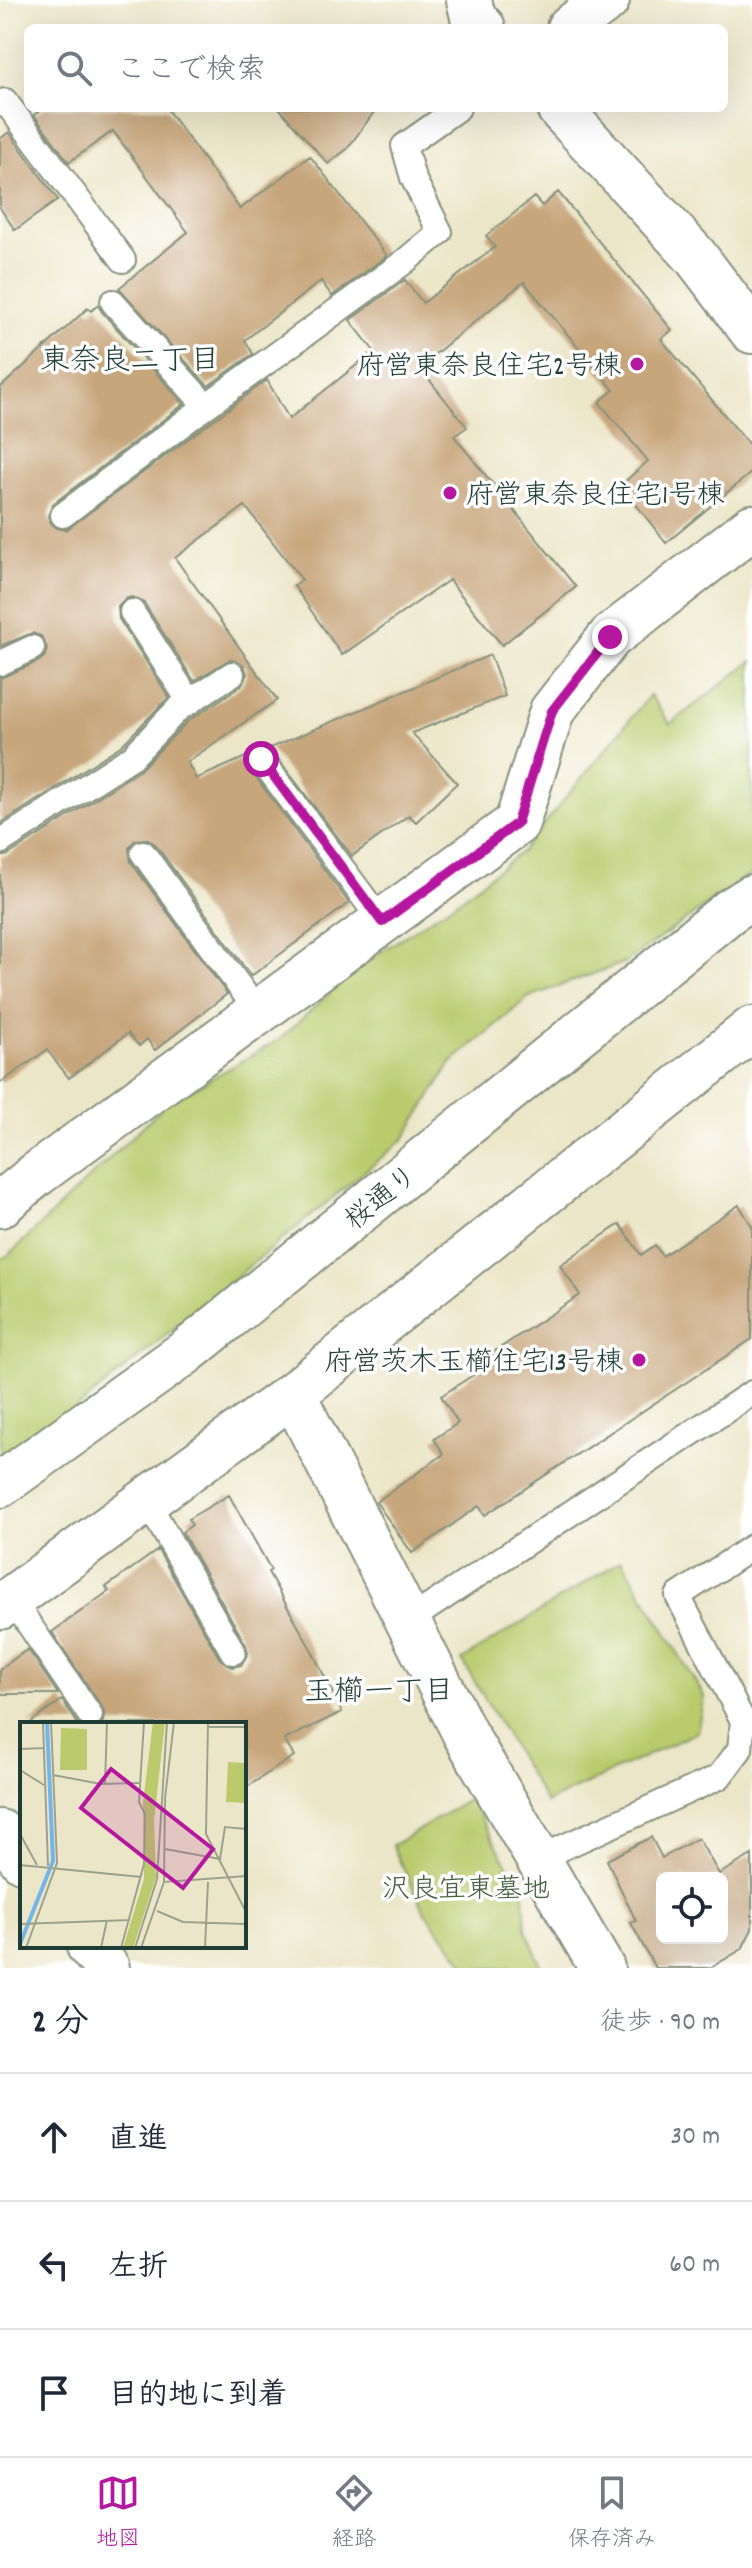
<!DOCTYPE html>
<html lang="ja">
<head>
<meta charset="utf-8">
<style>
  :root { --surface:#fff; --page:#f2f2f3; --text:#1f2937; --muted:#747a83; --line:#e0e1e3; --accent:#b5179e }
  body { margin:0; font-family:Dekko,"Klee One",sans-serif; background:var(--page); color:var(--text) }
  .controls { position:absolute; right:24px; bottom:24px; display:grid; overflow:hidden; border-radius:12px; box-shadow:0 8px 32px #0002 }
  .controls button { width:72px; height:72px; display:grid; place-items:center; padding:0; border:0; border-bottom:2px solid var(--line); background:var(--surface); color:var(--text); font:40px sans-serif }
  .stop { position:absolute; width:24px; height:24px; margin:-18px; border:6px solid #b5179e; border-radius:50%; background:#fff }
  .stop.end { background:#b5179e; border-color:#fff; box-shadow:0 2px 8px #0008 }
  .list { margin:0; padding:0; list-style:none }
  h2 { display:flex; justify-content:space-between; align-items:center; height:104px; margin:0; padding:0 32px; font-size:34px }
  h2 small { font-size:26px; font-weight:400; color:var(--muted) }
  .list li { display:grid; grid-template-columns:52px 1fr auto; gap:24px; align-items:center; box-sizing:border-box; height:128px; padding:0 32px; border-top:2px solid var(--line) }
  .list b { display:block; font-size:30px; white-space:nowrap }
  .list em { font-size:26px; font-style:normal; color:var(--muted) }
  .icon { flex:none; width:44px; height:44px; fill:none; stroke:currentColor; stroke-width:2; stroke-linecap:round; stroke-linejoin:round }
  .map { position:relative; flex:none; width:752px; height:1968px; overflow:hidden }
  .search { position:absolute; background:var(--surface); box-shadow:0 8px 32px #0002; left:24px; right:24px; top:24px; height:88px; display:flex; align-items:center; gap:20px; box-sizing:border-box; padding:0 28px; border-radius:12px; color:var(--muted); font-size:30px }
  .sheet { height:488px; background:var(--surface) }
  nav { display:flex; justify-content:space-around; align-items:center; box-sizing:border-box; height:112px; border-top:2px solid var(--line); background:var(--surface); font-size:22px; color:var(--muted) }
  nav a { display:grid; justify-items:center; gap:4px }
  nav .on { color:var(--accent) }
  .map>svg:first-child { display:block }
  .green { fill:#baca6c; stroke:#6c8450; stroke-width:2 }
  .building { fill:#c7a67c; fill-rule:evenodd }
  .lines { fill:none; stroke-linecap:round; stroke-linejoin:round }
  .service-casing { stroke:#86927e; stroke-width:28 }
  .minor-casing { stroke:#86927e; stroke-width:48 }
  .tertiary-casing { stroke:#86927e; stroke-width:48 }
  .service { stroke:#fff; stroke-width:24 }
  .minor { stroke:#fff; stroke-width:44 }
  .tertiary { stroke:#fff; stroke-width:44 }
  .route { stroke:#b5179e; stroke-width:10 }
  .poi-dot { fill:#b5179e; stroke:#fff; stroke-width:3 }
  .labels { text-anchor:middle; stroke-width:7; stroke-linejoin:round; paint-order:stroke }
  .poi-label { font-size:28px; fill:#1f3d34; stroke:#fff; text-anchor:end }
  .street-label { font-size:28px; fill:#1f3d34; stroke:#fff }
  .park-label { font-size:28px; fill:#466042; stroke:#fff }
  .neighbourhood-label { font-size:30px; fill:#1f3d34; stroke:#fff }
  .inset-river { fill:none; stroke:#74b5e9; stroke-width:4 }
  .inset-road { fill:none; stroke:#9aa28d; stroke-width:2 }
  .view { fill:#b5179e; fill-opacity:0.15; stroke:#b5179e; stroke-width:4 }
  .inset-edge { fill:none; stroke:#1f3d34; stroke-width:4 }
</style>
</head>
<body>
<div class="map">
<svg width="752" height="1968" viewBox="0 0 752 1968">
  <rect width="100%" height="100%" fill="#fff"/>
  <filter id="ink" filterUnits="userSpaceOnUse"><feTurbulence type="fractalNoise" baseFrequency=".0125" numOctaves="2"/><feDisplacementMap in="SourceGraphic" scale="16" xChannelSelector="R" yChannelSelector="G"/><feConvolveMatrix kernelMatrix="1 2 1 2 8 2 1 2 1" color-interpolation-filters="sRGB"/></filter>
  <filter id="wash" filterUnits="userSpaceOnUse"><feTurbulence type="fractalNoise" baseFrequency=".006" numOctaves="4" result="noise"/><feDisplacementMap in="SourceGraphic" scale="32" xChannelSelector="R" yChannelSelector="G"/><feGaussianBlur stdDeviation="1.8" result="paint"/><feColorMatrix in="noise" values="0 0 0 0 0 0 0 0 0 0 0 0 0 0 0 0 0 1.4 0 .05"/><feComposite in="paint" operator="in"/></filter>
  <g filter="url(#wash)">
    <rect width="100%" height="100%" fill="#ece6c8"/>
    <!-- green -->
    <path class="green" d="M752 661V873L626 962 529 997 452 1062 404 1139 48 1432 0 1465V1260L10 1254 165 1105 280 1039 358 967 459 900 522 851 650 695 670 724Z
      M622 1560 704 1696 697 1732 546 1803 462 1660Z
      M470 1799 524 1893 526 1929 542 1968H468L425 1912 392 1846Z"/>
    <g id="blocks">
      <!-- building -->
      <path class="building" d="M44 108H166L240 209 310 156 387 256 332 296 321 281 245 340 253 354 208 386 119 288 188 232 113 131 69 162 34 115Z
        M279 108H377L347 149 328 164Z
        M9 132 58 200 15 230 0 208V139Z
        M558 192 672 330 661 339 752 448V472L666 543 621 485 648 461 599 402 614 390 524 282 419 367 467 427 454 436 576 587 502 645 449 580 342 655 294 586 302 580 245 506 175 558 277 700 187 762 196 779 246 757 249 768 349 903 251 976 155 844 148 839 135 840 129 848 131 862 227 994 155 1050 147 1039 139 1046 128 1033 69 1078 47 1050 0 1083V857L8 855 140 770 188 721 241 686 247 674 244 665 230 659 194 681 144 603 132 597 125 599 118 606 119 619 169 697 122 745 0 824V678L38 662 45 656 47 648 41 636 32 633 0 646V388L88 308 91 311 98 305 102 312 184 404 53 504 48 516 51 523 57 528 66 530 267 380 289 419 374 351 350 320 405 280 423 303 495 247 486 236 534 197 542 206Z
        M490 655 505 696 412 733 457 783 416 822 409 815 352 856 270 748Z
        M739 1205 752 1226V1339L485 1515 479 1506 412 1553 376 1502 444 1454 434 1439 458 1423 441 1396 479 1371 474 1365 580 1295 560 1265 620 1224 641 1255 655 1245 662 1256Z
        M229 1495 271 1570 268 1572 312 1651 342 1712 284 1740 294 1756 244 1789V1724H102L105 1715 102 1707 52 1632 109 1591 106 1587 158 1550 220 1659 232 1667 241 1665 248 1653 246 1645 182 1532 192 1525 188 1519Z
        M28 1649 58 1694H0V1669Z
        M62 1700 78 1724H29Z
        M651 1837 662 1858 698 1838 719 1874 752 1855V1929L742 1949 710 1968H655L631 1923 636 1921 607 1860ZM662 1878H722V1938H662Z"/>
    </g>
  </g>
  <g filter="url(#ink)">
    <use href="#blocks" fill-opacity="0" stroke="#86927e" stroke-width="2"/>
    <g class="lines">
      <defs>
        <path id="service" d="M0 104 5 101 123 260
          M113 302 206 406
          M63 515 206 406 404 262 440 232 413 178 404 146 458 108
          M132 612 190 702
          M0 663 32 648
          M261 759 382 922
          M0 842 132 757 178 709 232 674
          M143 853 258 1012
          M147 1501 233 1652
          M12 1599 90 1715
          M408 1621 752 1393
          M537 1859 719 1777 740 1749 743 1721 678 1596 752 1547"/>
        <path id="minor" d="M469 0 473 17 483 28
          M569 28 607 0
          M559 108 695 256 752 331
          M0 1205 37 1174 517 823 552 711 610 637 752 527
          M293 1394 465 1734 602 1968
          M0 1607 293 1394 752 1029
          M0 1832 22 1860
          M89 1946 107 1968"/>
        <path id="tertiary" d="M0 1485 186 1352 730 911 752 897"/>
      </defs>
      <!-- service casing -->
      <use href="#service" class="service-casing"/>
      <!-- minor casing -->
      <use href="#minor" class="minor-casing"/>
      <!-- tertiary casing -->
      <use href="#tertiary" class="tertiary-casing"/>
      <!-- service -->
      <use href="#service" class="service"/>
      <!-- minor -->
      <use href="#minor" class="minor"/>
      <!-- tertiary -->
      <use href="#tertiary" class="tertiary"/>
    </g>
  </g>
  <g class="lines" filter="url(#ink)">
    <!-- route -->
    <path class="route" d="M261 759 382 922 517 823 552 711 610 637"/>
  </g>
  <!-- markers -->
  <g class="poi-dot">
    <circle cx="637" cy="364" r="8"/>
    <circle cx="450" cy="493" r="8"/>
    <circle cx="639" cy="1360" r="8"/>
  </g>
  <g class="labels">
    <!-- poi labels -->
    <g class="poi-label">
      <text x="621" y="374">府営東奈良住宅2号棟</text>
      <text x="466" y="503" text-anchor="start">府営東奈良住宅1号棟</text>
      <text x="623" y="1370">府営茨木玉櫛住宅13号棟</text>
    </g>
    <!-- street labels -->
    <g class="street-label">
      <text transform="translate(380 1196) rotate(-39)" y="10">桜通り</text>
    </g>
    <!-- park labels -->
    <g class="park-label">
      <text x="466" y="1897">沢良宜東墓地</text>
    </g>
    <!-- neighbourhood labels -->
    <g class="neighbourhood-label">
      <text x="130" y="369">東奈良二丁目</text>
      <text x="379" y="1700">玉櫛一丁目</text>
    </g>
  </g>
  <!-- overview -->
  <g transform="translate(20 1722)">
    <rect width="226" height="226" fill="#ece6c8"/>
    <path d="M133 0H145L134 99 136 155 113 226H103L124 157 123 80ZM41 6 67 7V48H40ZM208 40 226 41V81L206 80Z" fill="#baca6c"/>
    <path class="inset-river" d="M0 222 33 139 27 0"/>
    <path class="inset-road" d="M23 0 28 144M154 0 145 76 144 160 226 154M188 0 186 112 226 190M188 5H226M0 27 24 26M0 48 24 63M33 53 81 62 119 61M85 62 87 0M0 112 17 143M145 127 200 137 205 105 226 107M0 143 121 155M137 189 163 200 226 202M0 202 110 198M6 226 37 141 31 0M81 226 87 198M101 226 124 142 125 92 119 80 124 0M115 226 137 157 147 0M121 226 144 160M185 226 188 160"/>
    <path class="view" d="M91 47 193 127 163 166 61 86Z"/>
    <rect width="226" height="226" class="inset-edge"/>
  </g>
</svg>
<div class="controls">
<button><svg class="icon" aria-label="locate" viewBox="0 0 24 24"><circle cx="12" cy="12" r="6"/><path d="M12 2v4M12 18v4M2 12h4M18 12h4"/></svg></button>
</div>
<div class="stop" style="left:261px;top:759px"></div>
<div class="stop end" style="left:610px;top:637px"></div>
<div class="search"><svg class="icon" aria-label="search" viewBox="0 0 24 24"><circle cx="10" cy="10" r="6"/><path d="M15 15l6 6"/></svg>ここで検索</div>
</div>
<section class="sheet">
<h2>2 分<small>徒歩 · 90 m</small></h2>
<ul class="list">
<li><svg class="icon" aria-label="ahead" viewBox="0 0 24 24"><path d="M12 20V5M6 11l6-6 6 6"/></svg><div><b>直進</b></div><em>30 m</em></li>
<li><svg class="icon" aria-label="left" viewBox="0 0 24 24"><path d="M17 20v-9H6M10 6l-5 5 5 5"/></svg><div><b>左折</b></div><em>60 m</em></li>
<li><svg class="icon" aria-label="arrive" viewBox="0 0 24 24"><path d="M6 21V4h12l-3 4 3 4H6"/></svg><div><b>目的地に到着</b></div></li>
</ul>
</section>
<nav>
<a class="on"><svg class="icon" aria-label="map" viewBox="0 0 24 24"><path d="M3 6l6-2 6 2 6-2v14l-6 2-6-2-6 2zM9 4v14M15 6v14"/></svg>地図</a>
<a><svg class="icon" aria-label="directions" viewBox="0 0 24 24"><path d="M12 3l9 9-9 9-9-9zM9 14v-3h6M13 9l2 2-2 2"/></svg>経路</a>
<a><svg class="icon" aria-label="saved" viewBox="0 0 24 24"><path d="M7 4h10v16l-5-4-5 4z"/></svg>保存済み</a>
</nav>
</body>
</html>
